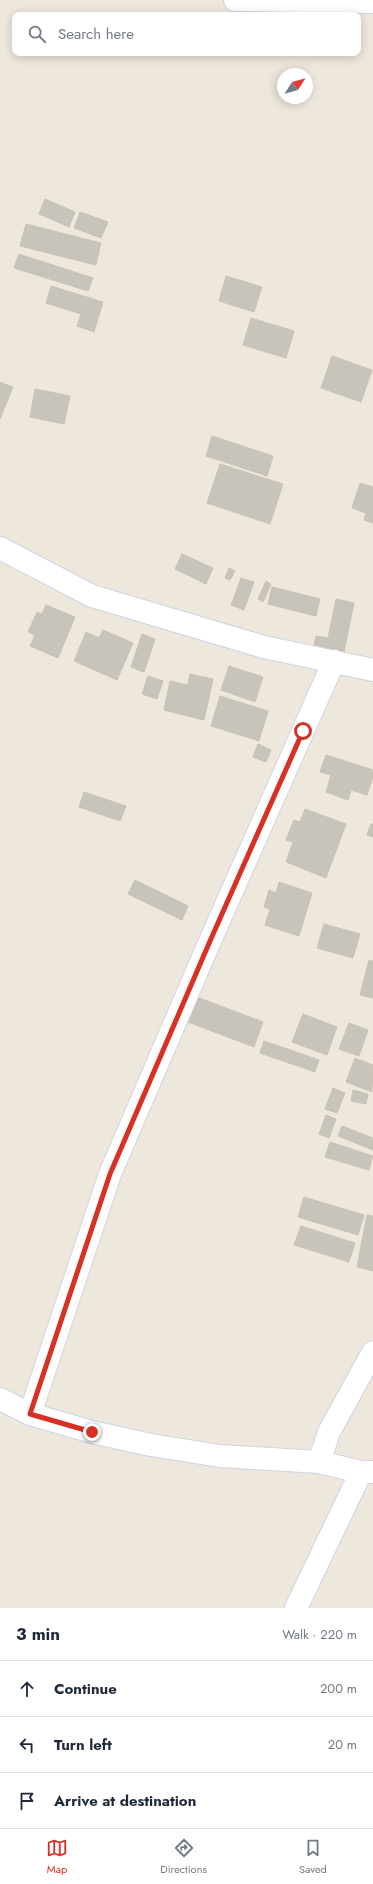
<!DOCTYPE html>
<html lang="en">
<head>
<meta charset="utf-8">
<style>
  :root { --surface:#fff; --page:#f6f6f7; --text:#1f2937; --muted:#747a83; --line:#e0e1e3; --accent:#d93025 }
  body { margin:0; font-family:Jost,sans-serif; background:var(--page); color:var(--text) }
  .compass { position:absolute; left:277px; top:68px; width:36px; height:36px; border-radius:50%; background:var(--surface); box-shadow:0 2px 10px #0003; rotate:54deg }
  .stop { position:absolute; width:12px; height:12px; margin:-9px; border:3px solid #d93025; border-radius:50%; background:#fff }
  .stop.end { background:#d93025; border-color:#fff; box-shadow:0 1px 4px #0008 }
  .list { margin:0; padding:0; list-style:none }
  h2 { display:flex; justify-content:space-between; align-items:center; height:52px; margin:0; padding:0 16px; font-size:17px }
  h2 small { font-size:13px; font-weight:400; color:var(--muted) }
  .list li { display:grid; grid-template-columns:26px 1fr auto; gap:12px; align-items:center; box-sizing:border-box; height:56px; padding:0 16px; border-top:1px solid var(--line) }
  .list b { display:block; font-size:15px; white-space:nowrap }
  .list em { font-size:13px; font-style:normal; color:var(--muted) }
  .icon { flex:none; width:22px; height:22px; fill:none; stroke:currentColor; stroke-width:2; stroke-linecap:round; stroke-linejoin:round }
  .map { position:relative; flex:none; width:373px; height:1608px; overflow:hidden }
  .search { position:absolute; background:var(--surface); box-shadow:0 2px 10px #0003; left:12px; right:12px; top:12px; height:44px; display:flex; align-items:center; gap:10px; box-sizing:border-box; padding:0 14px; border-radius:8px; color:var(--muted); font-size:15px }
  .sheet { height:220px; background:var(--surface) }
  nav { display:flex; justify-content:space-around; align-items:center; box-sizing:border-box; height:56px; border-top:1px solid var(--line); background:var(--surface); font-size:11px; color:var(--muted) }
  nav a { display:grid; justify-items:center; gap:2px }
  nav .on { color:var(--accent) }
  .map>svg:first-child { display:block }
  .building { fill:#c8c4bb; stroke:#c9c3b5 }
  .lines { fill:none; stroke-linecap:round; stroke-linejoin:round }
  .minor-casing { stroke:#d1d3e4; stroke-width:24 }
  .minor { stroke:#fff; stroke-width:22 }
  .route { stroke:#d93025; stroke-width:5 }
</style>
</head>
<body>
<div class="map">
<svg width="373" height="1608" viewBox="0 0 373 1608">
  <rect width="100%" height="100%" fill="#ede7dc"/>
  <!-- building -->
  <path class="building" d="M45 199 75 212 69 227 39 214Z
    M80 212 108 222 101 238 74 228Z
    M26 224 101 243 96 265 20 246Z
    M19 254 93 278 88 291 14 268Z
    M226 276 262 287 254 312 219 301Z
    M51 286 103 302 94 332 77 326 81 314 46 303Z
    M251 318 294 331 286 358 243 345Z
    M332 356 372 370 361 402 321 388Z
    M0 382 13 387 0 419Z
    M35 389 70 396 64 424 30 417Z
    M212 436 273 456 267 476 206 456Z
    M220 464 283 484 270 524 207 503Z
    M360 483 373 487V523L364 520 366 513 352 508Z
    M182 554 213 568 206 584 175 569Z
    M229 568 235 571 230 580 225 578Z
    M241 578 254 582 244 610 231 605Z
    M266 581 271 584 263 602 258 599Z
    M272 587 320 599 316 616 268 604Z
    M336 599 354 603 342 662 312 655 316 636 328 638Z
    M46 605 75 617 58 658 30 646 35 635 28 632 37 612 42 614Z
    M103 630 133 643 117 680 74 661 86 632 99 638Z
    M142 634 155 639 144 672 131 667Z
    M229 666 263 677 255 702 221 690Z
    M190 674 213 679 204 720 164 710 170 681 188 685Z
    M148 676 163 681 157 699 142 694Z
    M220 696 268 711 259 741 211 726Z
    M258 744 271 750 266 762 253 757Z
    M326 755 373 770V777L367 795 351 790 348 800 326 792 331 775 320 772Z
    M84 792 126 806 120 821 79 807Z
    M305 809 346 824 326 878 286 862 293 842 286 840 294 820 300 822Z
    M371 824H373V837L367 835Z
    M135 880 188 906 182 920 128 894Z
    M279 882 312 893 299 936 265 925 270 909 264 907 269 890 276 893Z
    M324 924 360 934 353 958 317 948Z
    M369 960 373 961V998L360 995Z
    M197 997 263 1022 254 1047 188 1022Z
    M303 1014 337 1027 327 1055 292 1042Z
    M349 1023 368 1030 359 1056 339 1049Z
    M264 1041 319 1060 315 1072 260 1053Z
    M355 1058 373 1065 372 1092 346 1082Z
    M333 1088 345 1093 337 1113 325 1109Z
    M353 1090 368 1094 366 1104 351 1101Z
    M326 1115 336 1119 329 1138 319 1134Z
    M342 1126 373 1138V1150L338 1136Z
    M330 1142 373 1156 369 1170 325 1157Z
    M304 1197 364 1215 358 1235 298 1217Z
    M367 1215 373 1216V1271L357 1267Z
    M301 1226 355 1243 349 1262 294 1245Z"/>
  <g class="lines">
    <defs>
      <path id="minor" d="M235 0 373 2
        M0 548 92 596 264 647 373 670
        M0 1399 30 1414 92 1432 151 1445 220 1456 319 1462 361 1472H373
        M30 1414 110 1174 210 941 334 661
        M319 1462 329 1432 373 1352
        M296 1608 361 1472"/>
    </defs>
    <!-- minor casing -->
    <use href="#minor" class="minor-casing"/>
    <!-- minor -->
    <use href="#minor" class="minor"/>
  </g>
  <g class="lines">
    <!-- route -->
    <path class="route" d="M92 1432 30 1414 110 1174 210 941 303 731"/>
  </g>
</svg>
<svg class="compass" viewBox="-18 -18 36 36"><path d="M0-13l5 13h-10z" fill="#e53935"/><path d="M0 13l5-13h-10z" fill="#747a83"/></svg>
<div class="stop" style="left:303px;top:731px"></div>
<div class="stop end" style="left:92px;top:1432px"></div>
<div class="search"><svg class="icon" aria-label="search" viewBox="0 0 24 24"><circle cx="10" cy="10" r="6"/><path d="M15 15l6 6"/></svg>Search here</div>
</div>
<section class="sheet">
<h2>3 min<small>Walk · 220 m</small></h2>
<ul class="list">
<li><svg class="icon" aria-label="ahead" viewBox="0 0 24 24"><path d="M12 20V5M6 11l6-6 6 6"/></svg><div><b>Continue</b></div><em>200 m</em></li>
<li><svg class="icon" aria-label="left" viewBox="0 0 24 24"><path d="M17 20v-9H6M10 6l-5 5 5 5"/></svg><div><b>Turn left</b></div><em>20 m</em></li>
<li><svg class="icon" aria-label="arrive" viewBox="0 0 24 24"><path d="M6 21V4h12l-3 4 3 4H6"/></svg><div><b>Arrive at destination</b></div></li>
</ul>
</section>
<nav>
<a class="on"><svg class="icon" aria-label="map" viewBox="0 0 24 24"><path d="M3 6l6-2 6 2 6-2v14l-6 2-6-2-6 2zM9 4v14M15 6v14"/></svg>Map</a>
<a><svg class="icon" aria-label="directions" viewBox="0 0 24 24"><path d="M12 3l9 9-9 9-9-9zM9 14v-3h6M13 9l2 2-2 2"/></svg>Directions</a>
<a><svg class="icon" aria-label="saved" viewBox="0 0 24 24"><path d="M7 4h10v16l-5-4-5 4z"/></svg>Saved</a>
</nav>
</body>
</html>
